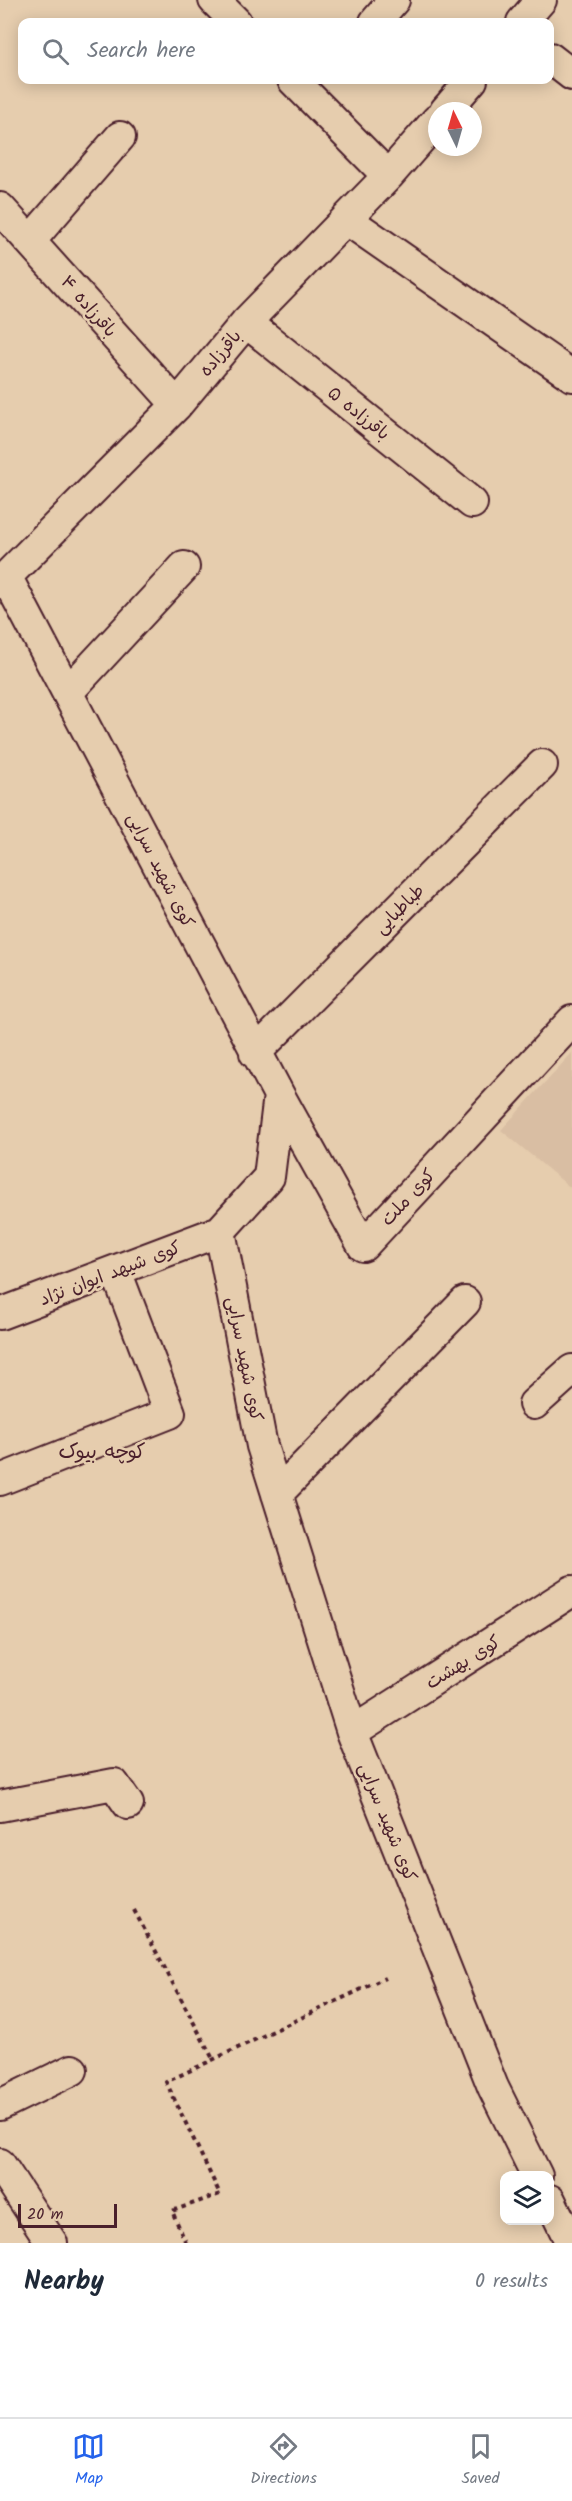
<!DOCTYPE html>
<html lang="en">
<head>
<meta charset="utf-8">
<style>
  :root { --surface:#fff; --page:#f6f6f7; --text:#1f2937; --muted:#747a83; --line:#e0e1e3; --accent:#2563eb }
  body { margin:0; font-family:Kalam,"Playpen Sans Arabic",sans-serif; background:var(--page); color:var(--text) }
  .controls { position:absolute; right:18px; bottom:18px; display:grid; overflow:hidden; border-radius:12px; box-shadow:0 3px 15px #0003 }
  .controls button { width:54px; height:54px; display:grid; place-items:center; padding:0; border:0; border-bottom:2px solid var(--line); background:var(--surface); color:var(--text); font:30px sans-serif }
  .compass { position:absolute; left:428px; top:102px; width:54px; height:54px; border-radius:50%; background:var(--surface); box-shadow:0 3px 15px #0003; rotate:355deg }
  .scale { position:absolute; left:18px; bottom:15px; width:99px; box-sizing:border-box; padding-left:6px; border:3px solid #4a1f2b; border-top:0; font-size:16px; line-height:21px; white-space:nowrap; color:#4a1f2b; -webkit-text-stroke:4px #e6cdae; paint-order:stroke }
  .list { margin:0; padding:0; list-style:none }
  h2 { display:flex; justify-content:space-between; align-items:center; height:78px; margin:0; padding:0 24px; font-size:26px }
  h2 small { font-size:20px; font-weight:400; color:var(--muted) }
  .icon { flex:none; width:33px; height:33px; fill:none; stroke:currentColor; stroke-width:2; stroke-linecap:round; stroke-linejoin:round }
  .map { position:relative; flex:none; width:572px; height:2243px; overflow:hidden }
  .search { position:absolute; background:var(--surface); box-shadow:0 3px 15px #0003; left:18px; right:18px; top:18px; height:66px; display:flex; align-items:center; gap:15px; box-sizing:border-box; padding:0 21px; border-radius:12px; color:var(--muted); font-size:22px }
  .sheet { height:174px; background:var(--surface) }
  nav { display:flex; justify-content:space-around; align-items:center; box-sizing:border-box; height:84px; border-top:2px solid var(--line); background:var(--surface); font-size:16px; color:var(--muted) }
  nav a { display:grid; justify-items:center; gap:3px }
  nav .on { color:var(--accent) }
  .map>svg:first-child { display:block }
  .built { fill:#d9bea3 }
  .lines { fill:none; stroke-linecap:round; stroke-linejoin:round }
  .minor-casing { stroke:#4a1f2b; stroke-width:34 }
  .path { stroke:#4a1f2b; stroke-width:4; stroke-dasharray:4.5 4.5; stroke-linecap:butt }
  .minor { stroke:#e6cdae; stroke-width:30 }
  .labels { text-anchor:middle; stroke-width:5; stroke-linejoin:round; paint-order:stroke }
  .street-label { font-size:18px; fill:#4a1f2b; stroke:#e6cdae }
  .neighbourhood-label { font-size:20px; fill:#4a1f2b; stroke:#e6cdae }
</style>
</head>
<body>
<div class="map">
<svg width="572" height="2243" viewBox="0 0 572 2243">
  <rect width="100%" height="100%" fill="#e6cdae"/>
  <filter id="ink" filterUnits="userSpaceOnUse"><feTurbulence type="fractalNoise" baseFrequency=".0167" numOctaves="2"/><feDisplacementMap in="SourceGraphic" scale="12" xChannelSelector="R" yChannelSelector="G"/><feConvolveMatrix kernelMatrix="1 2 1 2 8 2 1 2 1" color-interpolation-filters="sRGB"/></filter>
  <g filter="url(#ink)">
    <!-- built -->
    <path class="built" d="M572 1053V1189L501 1130Z"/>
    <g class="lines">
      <defs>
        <path id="minor" d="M214 0 236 22
          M375 22 394 0
          M522 22 541 0
          M550 58 572 75
          M293 80 388 176
          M445 111 472 80
          M0 208 177 405
          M346 219 572 376
          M31 240 120 137
          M246 322 472 503
          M7 578 279 1095 269 1177 220 1231 262 1446 352 1732 493 2087 537 2176
          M0 583 177 405 246 322 388 176 437 120
          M68 692 184 567
          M255 1053 542 765
          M279 1095 363 1246 572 1021
          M0 1314 220 1231
          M534 1404 572 1370
          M0 1480 170 1413 116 1271
          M277 1494 465 1302
          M352 1732 572 1591
          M0 1806 114 1784 128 1804
          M0 2105 72 2070
          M0 2164 52 2243
          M550 2200 571 2243"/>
      </defs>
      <!-- minor casing -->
      <use href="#minor" class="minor-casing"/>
      <!-- path -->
      <path class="path" d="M134 1910 213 2059
        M186 2243 172 2211 220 2194 166 2082 385 1978"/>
      <!-- minor -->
      <use href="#minor" class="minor"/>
    </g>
  </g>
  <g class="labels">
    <!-- street labels -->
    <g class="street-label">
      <text transform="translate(89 306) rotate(49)" y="6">باقرزاده ۴</text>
      <text transform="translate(220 353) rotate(-50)" y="6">باقرزاده</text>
      <text transform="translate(359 413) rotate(39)" y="6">باقرزاده ۵</text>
      <text transform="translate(161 870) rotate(63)" y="6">کوی شهید سرایی</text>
      <text transform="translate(399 909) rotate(-45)" y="6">طباطبایی</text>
      <text transform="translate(408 1197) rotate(-47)" y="6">کوی ملت</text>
      <text transform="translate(110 1273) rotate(-21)" y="6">کوی شیهد ایوان نژاد</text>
      <text transform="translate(245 1359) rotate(79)" y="6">کوی شهید سرایی</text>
      <text transform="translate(463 1662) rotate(-32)" y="6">کوی بهشت</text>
      <text transform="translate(388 1822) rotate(68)" y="6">کوی شهید سرایی</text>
    </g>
    <!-- neighbourhood labels -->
    <g class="neighbourhood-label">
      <text x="102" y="1458">کوچه بیوک</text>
    </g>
  </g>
</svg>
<div class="controls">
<button><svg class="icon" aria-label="layers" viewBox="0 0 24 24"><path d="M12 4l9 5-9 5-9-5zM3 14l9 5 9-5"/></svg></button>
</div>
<svg class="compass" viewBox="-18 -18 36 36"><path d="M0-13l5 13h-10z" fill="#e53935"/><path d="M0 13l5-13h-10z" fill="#747a83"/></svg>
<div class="scale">20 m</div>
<div class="search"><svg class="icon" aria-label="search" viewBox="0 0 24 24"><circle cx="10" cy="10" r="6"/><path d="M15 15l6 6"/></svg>Search here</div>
</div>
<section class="sheet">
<h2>Nearby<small>0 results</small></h2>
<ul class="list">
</ul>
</section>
<nav>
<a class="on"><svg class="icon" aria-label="map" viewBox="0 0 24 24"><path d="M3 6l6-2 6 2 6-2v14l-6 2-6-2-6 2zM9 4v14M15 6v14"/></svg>Map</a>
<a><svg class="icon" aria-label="directions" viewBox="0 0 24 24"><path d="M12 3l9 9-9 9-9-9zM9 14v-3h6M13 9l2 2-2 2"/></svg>Directions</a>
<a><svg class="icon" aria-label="saved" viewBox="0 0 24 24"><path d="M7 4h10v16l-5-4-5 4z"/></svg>Saved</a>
</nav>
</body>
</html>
